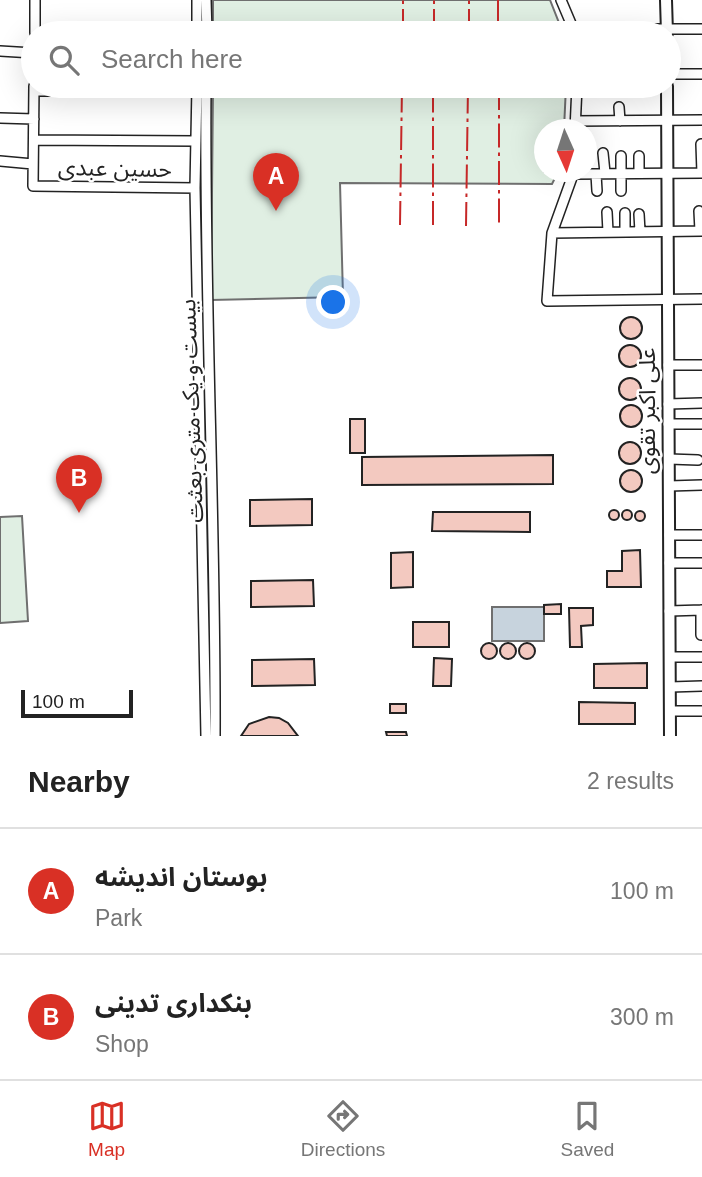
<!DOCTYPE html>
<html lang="en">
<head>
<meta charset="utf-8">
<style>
  :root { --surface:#fff; --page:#f6f6f6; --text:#222; --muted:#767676; --line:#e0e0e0; --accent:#d93025 }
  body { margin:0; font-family:Arial,"Noto Sans Arabic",sans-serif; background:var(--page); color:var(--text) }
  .compass { position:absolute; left:534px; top:119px; width:63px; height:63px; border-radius:50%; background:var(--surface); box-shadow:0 7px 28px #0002; rotate:177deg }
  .scale { position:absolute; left:21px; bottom:18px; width:112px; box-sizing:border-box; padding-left:7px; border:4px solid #222; border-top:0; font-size:19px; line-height:24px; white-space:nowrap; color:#222; -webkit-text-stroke:5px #fff; paint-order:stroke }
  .you { position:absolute; left:334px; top:303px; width:24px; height:24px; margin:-18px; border:5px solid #fff; border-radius:50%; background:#1a73e8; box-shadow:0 0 0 10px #1a73e833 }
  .badge { display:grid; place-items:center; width:46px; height:46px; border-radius:50%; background:var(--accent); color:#fff; font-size:23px; font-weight:700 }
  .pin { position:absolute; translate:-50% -58px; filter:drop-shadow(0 2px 4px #0008) }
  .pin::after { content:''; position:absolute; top:37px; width:24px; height:21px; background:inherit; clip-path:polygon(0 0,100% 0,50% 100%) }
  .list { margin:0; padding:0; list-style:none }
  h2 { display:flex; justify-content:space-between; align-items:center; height:91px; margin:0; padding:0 28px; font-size:30px }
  h2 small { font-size:23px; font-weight:400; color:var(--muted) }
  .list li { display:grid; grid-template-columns:46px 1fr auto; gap:21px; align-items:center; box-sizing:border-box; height:126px; padding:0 28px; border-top:2px solid var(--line) }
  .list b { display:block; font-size:26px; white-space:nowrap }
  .list p { margin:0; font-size:23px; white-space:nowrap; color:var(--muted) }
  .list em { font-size:23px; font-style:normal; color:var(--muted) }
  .icon { flex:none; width:38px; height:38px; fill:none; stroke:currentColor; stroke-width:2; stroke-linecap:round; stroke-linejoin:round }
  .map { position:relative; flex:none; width:702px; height:736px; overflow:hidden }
  .search { position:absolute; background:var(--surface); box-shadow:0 7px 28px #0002; left:21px; right:21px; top:21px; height:77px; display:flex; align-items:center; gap:18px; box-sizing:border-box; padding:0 24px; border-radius:38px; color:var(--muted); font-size:26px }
  .sheet { height:343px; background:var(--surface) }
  nav { display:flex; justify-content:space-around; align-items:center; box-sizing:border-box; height:98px; border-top:2px solid var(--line); background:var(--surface); font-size:19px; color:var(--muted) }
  nav a { display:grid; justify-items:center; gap:4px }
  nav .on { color:var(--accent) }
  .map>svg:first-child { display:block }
  .green { fill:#e0efe3; stroke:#6f6f6f; stroke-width:2 }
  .water { fill:#c7d3dd; stroke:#6f6f6f; stroke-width:2 }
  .building { fill:#f3c9c0; stroke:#222; stroke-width:2 }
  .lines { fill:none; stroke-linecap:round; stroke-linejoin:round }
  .minor-casing { stroke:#222; stroke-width:12 }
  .major-casing { stroke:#222; stroke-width:14 }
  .minor { stroke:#fff; stroke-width:9 }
  .major { stroke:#fff; stroke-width:10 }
  .power { stroke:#c62828; stroke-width:2; stroke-dasharray:24 5 3.5 5; stroke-linecap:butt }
  .labels { text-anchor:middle; stroke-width:5; stroke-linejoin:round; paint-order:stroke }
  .street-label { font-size:23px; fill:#222; stroke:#fff }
</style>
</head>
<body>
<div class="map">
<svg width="702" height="736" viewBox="0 0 702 736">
  <rect width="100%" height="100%" fill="#fff"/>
  <!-- green -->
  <path class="green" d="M213 0H550L563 33H213Z
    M213 86H566L564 129 544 130V172H558L552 184 340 183 343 297 211 300Z
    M22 516 28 621 0 623V517Z"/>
  <!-- water -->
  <path class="water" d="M492 607H544V641H492Z"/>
  <!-- building -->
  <path class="building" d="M620 328a11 11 0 1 1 22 0a11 11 0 1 1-22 0Z
    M619 356a11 11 0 1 1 22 0a11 11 0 1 1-22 0Z
    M619 389a11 11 0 1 1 22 0a11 11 0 1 1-22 0Z
    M620 416a11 11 0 1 1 22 0a11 11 0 1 1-22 0Z
    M350 419H365V453H350Z
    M619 453a11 11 0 1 1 22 0a11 11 0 1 1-22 0Z
    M553 455V484L362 485V457Z
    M620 481a11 11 0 1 1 22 0a11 11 0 1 1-22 0Z
    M312 499V525L250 526V500Z
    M622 515a5 5 0 1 1 10 0a5 5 0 1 1-10 0Z
    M609 515a5 5 0 1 1 10 0a5 5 0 1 1-10 0Z
    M635 516a5 5 0 1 1 10 0a5 5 0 1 1-10 0Z
    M433 512H530V532L432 531Z
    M640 550 641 587H607V571H622V551Z
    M413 552V587L391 588V553Z
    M313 580 314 606 251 607V581Z
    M561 604V614H544V605Z
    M569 608H593V625L581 626 582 647H570Z
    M413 622H449V647H413Z
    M481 651a8 8 0 1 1 16 0a8 8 0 1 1-16 0Z
    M500 651a8 8 0 1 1 16 0a8 8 0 1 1-16 0Z
    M519 651a8 8 0 1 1 16 0a8 8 0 1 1-16 0Z
    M434 658 452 659 451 686H433Z
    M314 659 315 685 252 686V660Z
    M647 663V688H594V664Z
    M579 702 635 703V724H579Z
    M390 704H406V713H390Z
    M269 717 279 718 288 723 298 736H241L249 724Z
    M386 732H406L407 736H387Z"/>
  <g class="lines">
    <defs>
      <path id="minor" d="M206 0 207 33
        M561 0 575 33
        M574 29H702
        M35 33V0
        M197 33V0
        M0 51 33 53
        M669 74H702
        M34 86 33 186 195 188
        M197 86 195 188 206 736
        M206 86C204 303 216 519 215 736
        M595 86V91
        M34 91H197
        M619 107 620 121
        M0 118 34 119
        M576 121 702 120
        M575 130 577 86
        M34 140 196 141
        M603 153 605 173
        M0 161 33 164
        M574 172 552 233 547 301 702 299
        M639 173V156
        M574 174 702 173 701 144
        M596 174 597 191
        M621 191V156
        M699 211 700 231
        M607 212 608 232
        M625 213V232
        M639 214 640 232
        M552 233 702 231
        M668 365H702
        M668 404 702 403
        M668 424H702
        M669 459 698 460
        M669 486 702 485
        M669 535H702
        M669 563H702
        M669 611 702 610
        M701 635V610
        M670 657H702
        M670 687 702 686
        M670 711H702"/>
      <path id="major" d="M666 0 667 33
        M667 86 670 736"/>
    </defs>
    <!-- minor casing -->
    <use href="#minor" class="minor-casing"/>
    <!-- major casing -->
    <use href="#major" class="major-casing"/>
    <!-- minor -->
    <use href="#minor" class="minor"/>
    <!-- major -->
    <use href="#major" class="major"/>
    <!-- power -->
    <path class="power" d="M498 0V33
      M403 33V0
      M434 33V0
      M469 33V0
      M499 86V227
      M400 225 402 86
      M433 225V86
      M466 226 468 86"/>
  </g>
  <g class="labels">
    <!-- street labels -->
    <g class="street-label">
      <text transform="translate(115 168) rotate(1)" y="8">حسین عبدی</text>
      <text transform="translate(191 411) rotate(-92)" y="8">بیست و یک متری بعثت</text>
      <text transform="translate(647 411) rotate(-90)" y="8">علی اکبر تقوی</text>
    </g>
  </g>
</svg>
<svg class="compass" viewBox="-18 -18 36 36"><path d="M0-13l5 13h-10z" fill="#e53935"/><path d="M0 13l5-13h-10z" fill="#767676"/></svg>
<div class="scale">100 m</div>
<div class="you"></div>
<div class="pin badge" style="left:276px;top:211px">A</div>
<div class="pin badge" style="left:79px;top:513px">B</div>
<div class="search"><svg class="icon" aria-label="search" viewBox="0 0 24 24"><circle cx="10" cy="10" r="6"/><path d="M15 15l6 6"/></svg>Search here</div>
</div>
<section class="sheet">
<h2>Nearby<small>2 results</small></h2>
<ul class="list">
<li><span class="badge">A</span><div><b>بوستان اندیشه</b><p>Park</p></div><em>100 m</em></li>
<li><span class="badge">B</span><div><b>بنکداری تدینی</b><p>Shop</p></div><em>300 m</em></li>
</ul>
</section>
<nav>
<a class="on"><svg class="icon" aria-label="map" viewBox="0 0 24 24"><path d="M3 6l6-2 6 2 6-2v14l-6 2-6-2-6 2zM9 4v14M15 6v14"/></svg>Map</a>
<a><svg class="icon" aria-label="directions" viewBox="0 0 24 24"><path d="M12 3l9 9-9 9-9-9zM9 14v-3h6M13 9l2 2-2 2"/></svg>Directions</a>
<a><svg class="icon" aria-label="saved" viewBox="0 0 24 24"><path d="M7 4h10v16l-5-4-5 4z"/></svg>Saved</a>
</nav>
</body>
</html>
